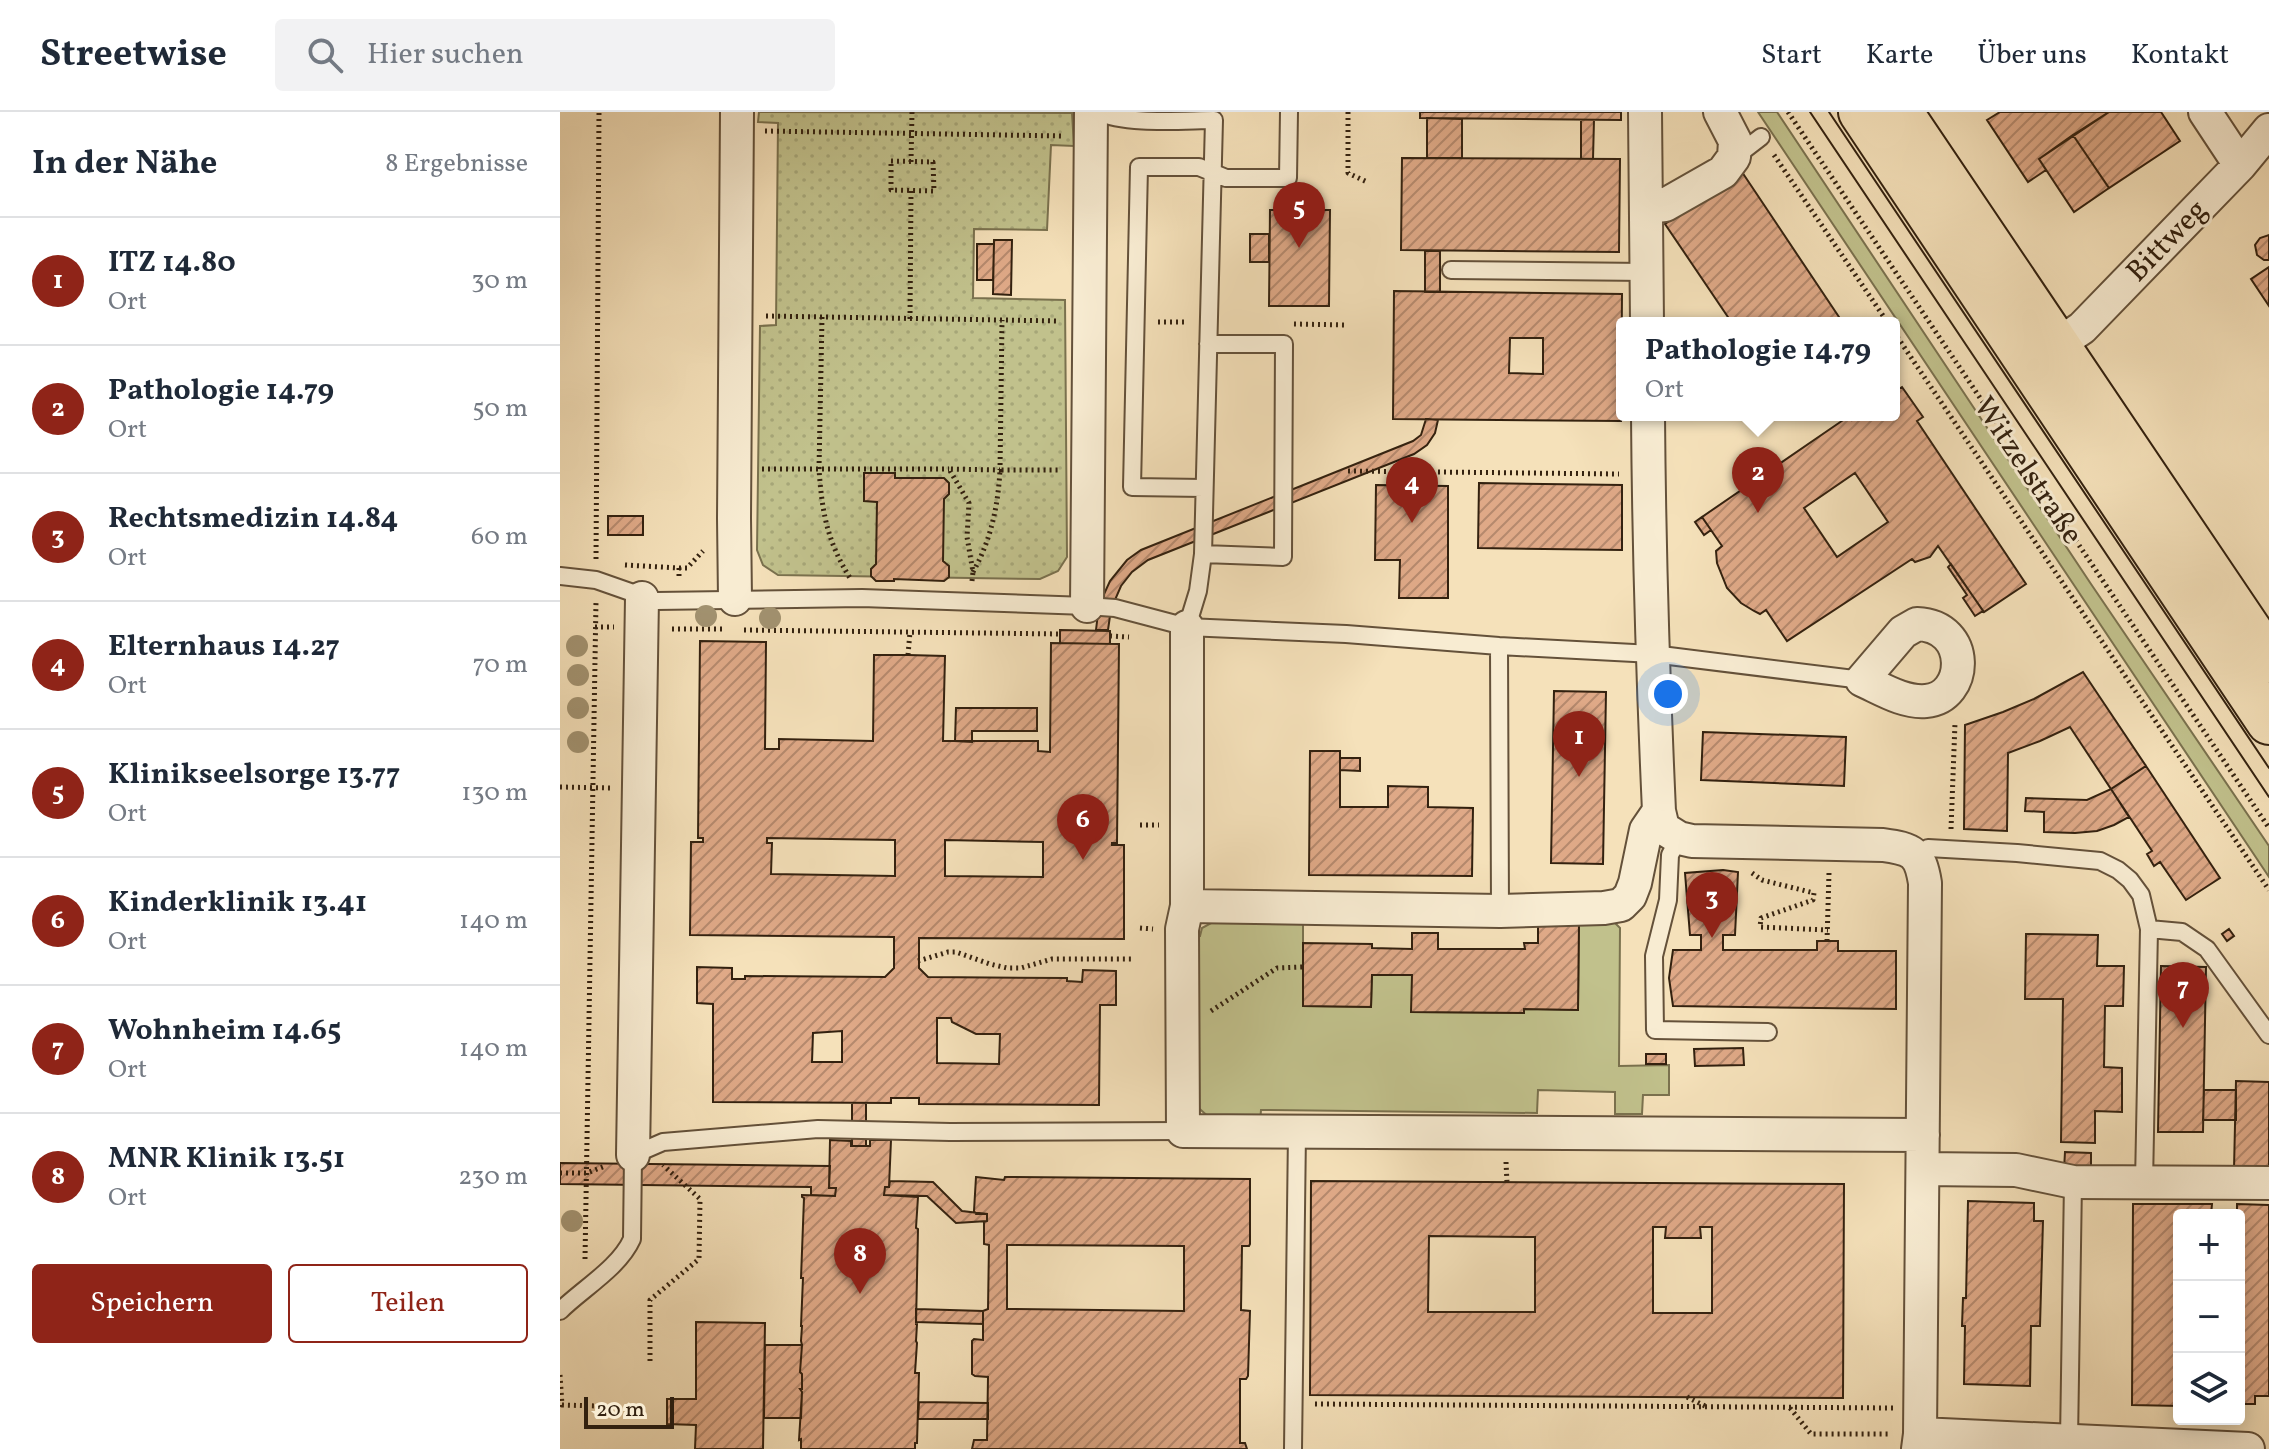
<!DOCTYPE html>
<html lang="de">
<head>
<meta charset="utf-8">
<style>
  :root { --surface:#fff; --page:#f2f2f3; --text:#1f2937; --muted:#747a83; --line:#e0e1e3; --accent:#8f2418 }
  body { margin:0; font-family:Vollkorn,serif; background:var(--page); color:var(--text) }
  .controls { position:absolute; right:24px; bottom:24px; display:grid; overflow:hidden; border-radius:8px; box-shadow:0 4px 20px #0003 }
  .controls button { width:72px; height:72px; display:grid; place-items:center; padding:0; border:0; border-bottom:2px solid var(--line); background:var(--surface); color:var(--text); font:40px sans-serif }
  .scale { position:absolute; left:24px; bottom:20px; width:90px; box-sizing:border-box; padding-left:8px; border:4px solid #33210f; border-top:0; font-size:22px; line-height:28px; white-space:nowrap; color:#33210f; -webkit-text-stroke:6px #f8ecd2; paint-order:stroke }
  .you { position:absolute; left:1108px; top:582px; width:28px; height:28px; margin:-20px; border:6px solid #fff; border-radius:50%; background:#1a73e8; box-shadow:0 0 0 12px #1a73e833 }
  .badge { display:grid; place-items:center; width:52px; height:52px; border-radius:50%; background:var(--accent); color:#fff; font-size:26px; font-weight:700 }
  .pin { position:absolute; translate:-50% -66px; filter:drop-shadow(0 2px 4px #0008) }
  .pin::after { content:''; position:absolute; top:42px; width:28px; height:24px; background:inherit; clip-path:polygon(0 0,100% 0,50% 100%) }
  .popup { position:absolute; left:1056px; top:205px; width:284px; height:104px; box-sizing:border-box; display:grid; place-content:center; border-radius:8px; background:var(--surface); filter:drop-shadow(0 2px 6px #0005); font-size:26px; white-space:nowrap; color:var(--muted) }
  .popup b { font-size:30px; color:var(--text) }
  .popup::after { content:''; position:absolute; left:50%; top:100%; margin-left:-16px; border:16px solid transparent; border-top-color:var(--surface) }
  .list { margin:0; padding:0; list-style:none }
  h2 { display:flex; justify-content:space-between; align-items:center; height:104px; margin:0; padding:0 32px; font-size:34px }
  h2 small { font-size:26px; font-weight:400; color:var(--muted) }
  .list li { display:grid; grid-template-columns:52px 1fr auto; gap:24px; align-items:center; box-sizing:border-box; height:128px; padding:0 32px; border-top:2px solid var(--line) }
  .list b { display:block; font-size:30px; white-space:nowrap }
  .list p { margin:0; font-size:26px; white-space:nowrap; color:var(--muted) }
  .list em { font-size:26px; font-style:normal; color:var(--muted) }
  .actions { display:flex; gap:16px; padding:24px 32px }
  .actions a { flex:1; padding:18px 0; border:2px solid var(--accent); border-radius:8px; text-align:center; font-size:28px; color:var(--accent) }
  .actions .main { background:var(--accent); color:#fff }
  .icon { flex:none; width:44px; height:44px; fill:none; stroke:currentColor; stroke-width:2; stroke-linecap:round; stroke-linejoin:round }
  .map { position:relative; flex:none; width:1709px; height:1337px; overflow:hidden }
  header { display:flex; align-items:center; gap:48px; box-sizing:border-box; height:112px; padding:0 40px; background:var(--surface); border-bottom:2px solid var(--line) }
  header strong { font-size:38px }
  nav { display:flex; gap:44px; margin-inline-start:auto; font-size:28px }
  .search { width:560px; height:72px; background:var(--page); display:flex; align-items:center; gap:20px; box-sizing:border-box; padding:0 28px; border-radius:8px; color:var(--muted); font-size:30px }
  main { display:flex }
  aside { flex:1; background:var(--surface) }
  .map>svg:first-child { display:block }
  .grass { fill:#c1c18c; stroke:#7a714e; stroke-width:2 }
  .park { fill:url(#park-dots); stroke:#7a714e; stroke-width:2 }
  .building { fill:url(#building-hatch); stroke:#33210f; stroke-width:2; fill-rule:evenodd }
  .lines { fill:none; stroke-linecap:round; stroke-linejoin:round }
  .service-casing { stroke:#64513a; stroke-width:20 }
  .minor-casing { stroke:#64513a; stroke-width:36 }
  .primary-casing { stroke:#33210f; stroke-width:48 }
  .path { stroke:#33210f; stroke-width:5; stroke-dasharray:2 4; stroke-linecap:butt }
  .service { stroke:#f8ecd2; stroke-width:16 }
  .minor { stroke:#f8ecd2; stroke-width:32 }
  .primary { stroke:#f5e1ba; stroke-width:44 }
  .tram { stroke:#33210f; stroke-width:2 }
  .tree { fill:#a29270 }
  .labels { text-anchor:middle; stroke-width:6; stroke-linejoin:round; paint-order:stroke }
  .street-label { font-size:30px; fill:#33210f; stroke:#f8ecd2 }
</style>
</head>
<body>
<header>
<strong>Streetwise</strong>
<div class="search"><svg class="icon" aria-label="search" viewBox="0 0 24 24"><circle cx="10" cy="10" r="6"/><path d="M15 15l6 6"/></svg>Hier suchen</div>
<nav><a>Start</a><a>Karte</a><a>Über uns</a><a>Kontakt</a></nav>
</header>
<main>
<aside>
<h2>In der Nähe<small>8 Ergebnisse</small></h2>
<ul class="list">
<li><span class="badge">1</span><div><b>ITZ 14.80</b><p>Ort</p></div><em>30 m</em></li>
<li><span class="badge">2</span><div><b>Pathologie 14.79</b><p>Ort</p></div><em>50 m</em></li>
<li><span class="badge">3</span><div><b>Rechtsmedizin 14.84</b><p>Ort</p></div><em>60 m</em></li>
<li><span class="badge">4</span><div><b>Elternhaus 14.27</b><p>Ort</p></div><em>70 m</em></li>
<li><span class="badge">5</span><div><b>Klinikseelsorge 13.77</b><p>Ort</p></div><em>130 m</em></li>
<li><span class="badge">6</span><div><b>Kinderklinik 13.41</b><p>Ort</p></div><em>140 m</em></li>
<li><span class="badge">7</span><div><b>Wohnheim 14.65</b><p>Ort</p></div><em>140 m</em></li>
<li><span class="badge">8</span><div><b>MNR Klinik 13.51</b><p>Ort</p></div><em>230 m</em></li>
</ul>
<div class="actions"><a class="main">Speichern</a><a>Teilen</a></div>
</aside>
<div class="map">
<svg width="1709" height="1337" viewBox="0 0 1709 1337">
  <defs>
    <pattern id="park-dots" width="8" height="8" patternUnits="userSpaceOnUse" patternTransform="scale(2)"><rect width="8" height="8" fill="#c1c18c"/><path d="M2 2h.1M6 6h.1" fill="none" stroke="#a6a678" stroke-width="1.8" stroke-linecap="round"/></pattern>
    <pattern id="building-hatch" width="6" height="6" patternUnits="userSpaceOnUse" patternTransform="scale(2)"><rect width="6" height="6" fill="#dfa987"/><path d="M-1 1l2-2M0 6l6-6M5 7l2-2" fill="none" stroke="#b5896d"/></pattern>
  </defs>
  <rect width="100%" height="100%" fill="#f5e1ba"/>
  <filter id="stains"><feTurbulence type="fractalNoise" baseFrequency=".0025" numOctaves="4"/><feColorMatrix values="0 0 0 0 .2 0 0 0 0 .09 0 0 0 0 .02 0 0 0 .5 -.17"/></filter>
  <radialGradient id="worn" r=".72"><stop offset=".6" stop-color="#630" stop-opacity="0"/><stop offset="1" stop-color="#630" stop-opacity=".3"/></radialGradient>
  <!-- grass -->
  <path class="grass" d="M1198 0H1217L1531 472 1709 734V765Z
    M653 810H743V894L811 895 812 863H852V900L963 901 964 897 1018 898 1019 811 1054 810 1060 816 1059 954 1109 953V983H1083L1082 1002H1055V980L978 978 977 1001 701 998 700 1011 651 1007 633 991 632 825 640 824 642 816Z"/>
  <!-- park -->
  <path class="park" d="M199 0 512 1 514 34 491 33 487 118 414 117 413 186 505 188 507 445 498 459 480 467 218 463 203 453 197 438 200 214 216 213 218 11 198 10Z"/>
  <!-- building -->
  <path class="building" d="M860 0H1061V8L860 6Z
    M1440 0H1549L1479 47 1486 58 1468 70 1427 8Z
    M1549 0H1601L1620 29 1549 76 1513 23Z
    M867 6 902 7V46H867Z
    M1021 8H1034L1033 47H1021Z
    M1513 23 1549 76 1514 100 1479 47Z
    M842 46 1060 47 1059 140 841 138Z
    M1182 60 1283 211H1172L1105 112Z
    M710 98H770L769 194H709Z
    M690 122H709V150H690Z
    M1709 123V148H1704L1697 143 1695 133 1700 126Z
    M434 128H452L451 183 433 182Z
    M417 132H434L433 168H417Z
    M865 139H880V180H865Z
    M1709 155V194L1691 167Z
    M834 179 1062 182 1061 309 833 307ZM950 226H983V262L949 261Z
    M1342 275 1363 305 1357 309 1466 472 1424 500 1378 434 1370 445 1355 450 1352 447 1227 529 1206 498 1200 502 1194 499 1181 491 1167 476 1157 451 1156 439 1162 434 1142 405 1289 304 1292 308 1299 303H1334V280ZM1295 361 1328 410 1277 445 1244 396Z
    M866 307 878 308 875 321 867 333 854 342 588 448 572 460 561 474 551 497 548 518H536L539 493 550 469 567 448 581 438 853 329 861 323Z
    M304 361H335V366H384L389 371V382L384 387 383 449 389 454V465L384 469 334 467V469H316L311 464V457L316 452 317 390 304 389Z
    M919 371 1062 373V438L918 436Z
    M816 373 888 374V486H839L840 448H815Z
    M48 404H83V423H48Z
    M1142 405 1151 418 1144 423 1135 410Z
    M1391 452 1423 499 1415 504 1403 486 1407 483 1388 455Z
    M500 518 550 519V532L500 531Z
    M140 529 206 530 205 637H219V627L313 629 314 543H348L385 544 383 629H478V639L490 640 491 531 559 532 557 731H552V733H564V827L359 826V856L368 865 507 866V869L522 870 523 858 556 859V893H540L539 993 359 992V986H331V991L153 990V892L137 891V855L172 856V867H185V864L325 865 334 856V825L130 823 131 730H143V726H138ZM207 726 335 728V764L211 762 212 731H207ZM385 728 483 730V765L385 764ZM377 906H391L392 910 416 922H440L439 952 377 951ZM282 919V950H252L253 921Z
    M1523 560 1586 654 1551 677 1510 615 1480 629 1448 641 1447 719 1404 717 1405 613 1443 600 1474 587Z
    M994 579 1046 580 1043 752 991 751Z
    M396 596H477V619H412V630L395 629Z
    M1143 620 1286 625 1284 674 1141 668Z
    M750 639H780V695H828V674L868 675V695L913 696 912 764 749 763Z
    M780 646H800V659L780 658Z
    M1586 654 1660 766 1626 788 1600 750 1594 754 1587 742 1592 739 1551 677Z
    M1551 677 1569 705 1554 713 1537 719 1515 721 1484 720V700L1465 699 1466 686 1527 688Z
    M1163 758 1178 760 1175 823H1163V838H1257V829H1278V839H1336V897L1113 894 1109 866 1113 838H1141V823H1130L1125 761Z
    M978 811H1019L1018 898 964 897V901L851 900 852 863H812L811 895 743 894V831L812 832V836L852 837V821H878V837H965L964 831H978Z
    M1669 817 1674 824 1667 829 1662 822Z
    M1466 822 1538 823 1537 854H1564L1563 894H1545L1544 955 1562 956V1000L1535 999V1031L1501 1030 1503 887H1465Z
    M1601 854 1646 855 1643 1020H1598Z
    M1183 936 1184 953 1135 954 1134 937Z
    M1086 942H1106V952H1086Z
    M1676 969 1709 970V1058L1674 1057Z
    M1644 978H1676V1008H1643Z
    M292 991H306V1034H292Z
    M270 1028 291 1029V1034H310V1028H331L329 1075H325L324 1083 358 1085 356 1116 358 1117 356 1212H357L356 1229 357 1231 355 1261H359L357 1331H355V1337H241V1327L239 1328 242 1280 240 1277H242V1262L240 1260 242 1233 241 1229 242 1214H241L243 1166H241L244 1086 242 1085V1083L275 1084 276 1076H269Z
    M1505 1040 1531 1041V1058H1504Z
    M0 1051 270 1054 269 1076H276L275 1084 251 1083V1075L0 1072Z
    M416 1065 444 1068 445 1065 690 1067V1132L689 1134H682L681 1198 690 1199 688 1264 686 1267H680V1331H685L687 1337H412L414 1328H427L428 1265 415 1264 412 1262V1229L414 1227 423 1228V1199L428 1197 429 1133 424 1132V1110L427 1109V1102H416L414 1099ZM447 1133 624 1134V1199L447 1197Z
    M330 1069 373 1070 402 1099 427 1102V1109L396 1111 367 1084 324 1083 325 1075H329Z
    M751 1069 1284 1072 1283 1286 750 1283ZM1093 1115H1106L1105 1126H1141L1140 1115H1152V1201H1093ZM869 1124 975 1125V1200H868Z
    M1408 1089 1474 1091V1109H1483L1480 1214H1471L1470 1274 1404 1272 1405 1214H1402L1403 1186H1406Z
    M1573 1092H1652L1651 1103H1619V1294L1572 1293Z
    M1677 1092 1709 1093V1284H1695V1292H1679V1103H1677Z
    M356 1197 423 1199V1212L356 1210Z
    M136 1210 205 1211 203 1337H135L136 1313 107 1312V1287H136Z
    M205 1233H242L240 1260 242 1262V1277H240L242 1280 241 1306H204Z
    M359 1290 428 1291V1307H358Z"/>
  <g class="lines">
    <defs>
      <path id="service" d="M540 0C563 13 626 8 654 8L643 442 723 445 724 232H648
        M1175 45 1201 25
        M891 158 1087 160
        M644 376 572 375 579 55H639L666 66H728L729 0
        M0 464 36 468 96 489 302 486 527 494 555 496 627 515 786 522 939 534 1093 542 1302 568
        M627 515 638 479 643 442
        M939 534 940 799
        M1119 726 1110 743 1108 788 1094 844 1095 918 1208 920
        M1358 746 1368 736 1457 741 1540 749 1558 758 1570 768 1581 783 1589 817 1584 1071
        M1589 817 1622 820 1647 837 1709 923
        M0 1199C22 1177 59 1156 72 1127L73 1043 103 1030 258 1017 390 1020 623 1019
        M1509 1328 1513 1070
        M733 1337 737 1020"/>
      <path id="minor" d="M1085 0 1087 211
        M1645 0 1680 53
        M1086 95 1105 93 1163 60 1174 45 1175 29 1160 0
        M1497 233 1522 216 1680 53 1709 18
        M1088 303C1089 435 1093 567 1099 699L1103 716 1119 726 1132 729 1323 733C1352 737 1360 740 1365 771L1360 1322 1358 1337
        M175 487 174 406 177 0
        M527 494 531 0
        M1357 512C1412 514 1408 586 1366 589 1344 591 1322 577 1302 568L1343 520Z
        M627 515V794L622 817 623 1019 1363 1023
        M627 794 940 799 1044 796 1061 793 1070 784 1075 771 1086 718 1099 699
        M73 1043 82 486
        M1363 1057 1456 1058 1513 1070 1709 1071
        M1360 1322 1688 1337"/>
      <path id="primary" d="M1301 0 1709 610
        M1340 0 1709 548"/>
    </defs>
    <!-- service casing -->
    <use href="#service" class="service-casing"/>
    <!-- minor casing -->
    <use href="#minor" class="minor-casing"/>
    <!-- primary casing -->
    <use href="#primary" class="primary-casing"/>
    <!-- path -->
    <path class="path" d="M788 0V61L807 70
      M1228 0 1709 716
      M205 19 503 24
      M1214 43 1328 211
      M331 49 373 50 374 79 331 78Z
      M351 50 352 0
      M206 204 500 209
      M262 205 259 357C262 400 267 429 290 466
      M350 207 351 79
      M598 210H628
      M734 212 787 213
      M1334 220 1709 778
      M202 357H389
      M788 359 1059 362
      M36 447 39 0
      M65 453 119 456V468
      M119 456H127L143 439
      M413 460C431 428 438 394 440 358H500
      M412 469 413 460 407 425 409 391 389 357 440 358 442 208
      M35 515H54
      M112 517H166
      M184 518 500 522
      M550 524 569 525
      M348 543 350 520
      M0 675 51 676
      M580 713H599
      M1391 717 1395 611
      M1192 761 1202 768 1254 781 1253 788 1201 806 1200 815 1268 818
      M580 816 593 817
      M1267 829 1269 761
      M358 849 388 840H396L430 852 447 856H461L492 847H573
      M651 899 717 856 743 855
      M946 1050 947 1071
      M0 1061H27L45 1054
      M25 1147 36 489
      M90 1249V1188L139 1147 140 1087 103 1053
      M0 1263 2 1293 38 1294
      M1127 1285 1145 1294
      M755 1292 1333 1296
      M1230 1296 1251 1322H1331"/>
    <!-- service -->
    <use href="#service" class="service"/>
    <!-- minor -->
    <use href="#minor" class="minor"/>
    <!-- primary -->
    <use href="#primary" class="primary"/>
    <!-- tram -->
    <path class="tram" d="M1250 0 1709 685
      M1269 0 1709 656"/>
  </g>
  <!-- trees -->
  <g class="tree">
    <circle cx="146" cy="504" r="11"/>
    <circle cx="210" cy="506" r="11"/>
    <circle cx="17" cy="534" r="11"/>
    <circle cx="18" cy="563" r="11"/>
    <circle cx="18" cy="596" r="11"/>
    <circle cx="18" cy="630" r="11"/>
    <circle cx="12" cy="1109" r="11"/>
  </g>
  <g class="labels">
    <!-- street labels -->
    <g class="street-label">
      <text transform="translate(1606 128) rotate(-46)" y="10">Bittweg</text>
      <text transform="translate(1469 358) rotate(56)" y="10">Witzelstraße</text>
    </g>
  </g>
  <rect width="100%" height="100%" filter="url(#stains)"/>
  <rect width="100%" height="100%" fill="url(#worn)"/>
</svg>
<div class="controls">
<button>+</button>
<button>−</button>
<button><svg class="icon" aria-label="layers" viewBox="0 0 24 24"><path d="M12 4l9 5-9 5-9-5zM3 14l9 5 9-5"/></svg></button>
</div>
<div class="scale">20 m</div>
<div class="you"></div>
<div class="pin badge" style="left:1019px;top:665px">1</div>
<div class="pin badge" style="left:1198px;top:401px">2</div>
<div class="popup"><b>Pathologie 14.79</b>Ort</div>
<div class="pin badge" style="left:1152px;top:826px">3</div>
<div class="pin badge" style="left:852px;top:411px">4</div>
<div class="pin badge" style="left:739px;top:136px">5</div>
<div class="pin badge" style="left:523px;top:748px">6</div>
<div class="pin badge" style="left:1623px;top:916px">7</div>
<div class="pin badge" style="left:300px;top:1182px">8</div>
</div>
</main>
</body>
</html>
